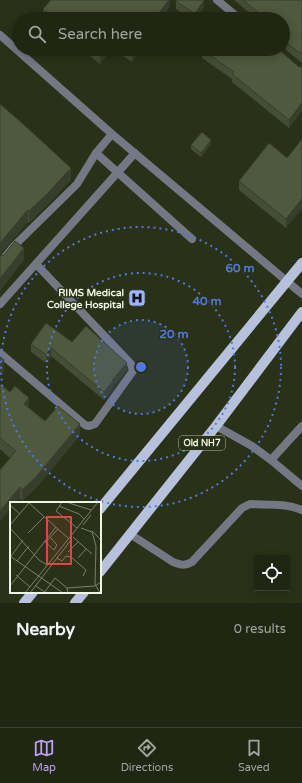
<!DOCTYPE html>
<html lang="en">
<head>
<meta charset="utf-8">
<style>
  :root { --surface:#1f2612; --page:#2c3220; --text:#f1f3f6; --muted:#a1a59f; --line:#3c4332; --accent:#bca0f2 }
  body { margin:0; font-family:"Varela Round",sans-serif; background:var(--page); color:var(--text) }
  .controls { position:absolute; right:12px; bottom:12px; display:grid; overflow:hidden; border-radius:0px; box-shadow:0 2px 10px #0003 }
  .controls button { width:36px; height:36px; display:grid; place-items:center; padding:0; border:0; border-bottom:1px solid var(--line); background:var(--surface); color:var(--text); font:20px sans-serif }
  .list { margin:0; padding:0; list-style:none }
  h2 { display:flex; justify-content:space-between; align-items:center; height:52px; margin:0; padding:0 16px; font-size:17px }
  h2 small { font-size:13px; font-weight:400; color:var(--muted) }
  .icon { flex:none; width:22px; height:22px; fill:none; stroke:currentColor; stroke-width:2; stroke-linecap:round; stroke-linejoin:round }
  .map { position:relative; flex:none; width:302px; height:603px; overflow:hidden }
  .search { position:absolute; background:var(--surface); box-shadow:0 2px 10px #0003; left:12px; right:12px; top:12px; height:44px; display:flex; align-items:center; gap:10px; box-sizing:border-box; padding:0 14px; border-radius:22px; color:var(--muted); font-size:15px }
  .sheet { height:124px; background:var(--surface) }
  nav { display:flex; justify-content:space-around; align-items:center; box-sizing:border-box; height:56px; border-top:1px solid var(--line); background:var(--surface); font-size:11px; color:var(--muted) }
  nav a { display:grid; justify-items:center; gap:2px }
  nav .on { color:var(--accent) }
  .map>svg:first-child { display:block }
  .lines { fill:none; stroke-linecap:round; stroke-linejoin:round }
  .lane { stroke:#737884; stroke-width:8 }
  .street { stroke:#737884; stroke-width:8 }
  .primary { stroke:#b8c1db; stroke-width:10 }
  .wall { fill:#444d35 }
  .shaded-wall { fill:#373e2b }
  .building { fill:#4f593e; stroke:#373e2b }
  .ring { fill:none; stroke:#5278db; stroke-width:2; stroke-dasharray:2 4 }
  .labels { text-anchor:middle; stroke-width:3; stroke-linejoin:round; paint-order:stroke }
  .shield { fill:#293218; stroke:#b4baa8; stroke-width:1 }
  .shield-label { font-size:9px; font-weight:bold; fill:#eff5e5 }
  .poi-label { font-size:10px; font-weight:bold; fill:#eff5e5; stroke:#293218; text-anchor:end }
  .inset-road { fill:none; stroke:#78806a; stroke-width:1 }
  .view { fill:#da4744; fill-opacity:0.15; stroke:#da4744; stroke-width:2 }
  .inset-edge { fill:none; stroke:#eff5e5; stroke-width:2 }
  .centre { fill:#5278db; stroke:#293218; stroke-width:2 }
  .ring-label { font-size:12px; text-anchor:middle; font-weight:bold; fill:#5278db; stroke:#293218; stroke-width:3; stroke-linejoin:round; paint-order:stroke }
</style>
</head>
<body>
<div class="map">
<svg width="302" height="603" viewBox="0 0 302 603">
  <rect width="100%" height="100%" fill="#293218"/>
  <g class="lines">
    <!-- lane -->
    <path class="lane" d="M96 153 192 239
      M0 304 135 153
      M0 353 85 425 89 426 95 424 133 371 131 364 36 264
      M130 534 173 562C181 565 185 566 192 562L242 508 250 504C267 505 286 503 302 510"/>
    <!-- street -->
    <path class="street" d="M217 0 240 19
      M0 35 112 134 302 294
      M0 263 14 246 77 184 96 153 112 134
      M216 426 252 446 271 460 302 486
      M271 460 302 426"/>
    <!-- primary -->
    <path class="primary" d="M100 509 302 263
      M100 572 216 426 302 312
      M24 603 33 592
      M75 603 84 592"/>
  </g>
  <!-- wall -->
  <path class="wall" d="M170 0V6L161 19H45L43 18V9Z
    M204 0V7L196 19H191L176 9V1Z
    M234 0H302V63L286 50V43L283 41V19H257Z
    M81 49H111L100 64Z
    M112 49H141L132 62Z
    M202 50 299 67 289 128 232 82V79L202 58Z
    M0 104 71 180 48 204 29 223 28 222Z
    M211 144 201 157 191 149V145Z
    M287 158 286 228 239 190V181Z
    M72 342 127 370 113 387V389L104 400 51 356 46 363 31 352V344Z
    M0 384 45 421 80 435 36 488 22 501 20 498 16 503H11V508L0 521V470L10 458 0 449Z"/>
  <!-- shaded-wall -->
  <path class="shaded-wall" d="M169 0H170V6L161 19H154Z
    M204 0V7L196 19H195V14Z
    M105 49H111L100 64V56Z
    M135 49H141L132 62V54Z
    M302 103V111L289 128V120Z
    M211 140V144L201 157V153Z
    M71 168V180L48 204 29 223V211Z
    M302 199V209L286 228V219Z
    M28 210V222L0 255V243Z
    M24 248V260L0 291V279Z
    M51 348V356L46 363V355Z
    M4 360V371L0 376V365Z
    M127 363V370L113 387V389L104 400V392L112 380Z
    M29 398V409L24 404Z
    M80 424V435L36 488 22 501V490Z
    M20 487V498L16 503H11V508L0 521V511Z"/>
  <!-- building -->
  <path class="building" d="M51 0H169L154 19H55L43 9Z
    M176 0H204L195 14 176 1Z
    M243 0H302V55L286 42 289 38 283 33V19H266Z
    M230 16 234 19H226L227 18 228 19Z
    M92 49H105L100 56Z
    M124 49H135L132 54Z
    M203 49H278L299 67H302V103L289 120 232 74 234 72 202 50Z
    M0 104 22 123 71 168 48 193 29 211 28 210 0 243Z
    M202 132 211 140 201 153 191 145Z
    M302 139V199L286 219 239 181 269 143 287 158Z
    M15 241 24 248 0 279V256L4 255Z
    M46 323 72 342 86 326 127 363 112 380 113 381 104 392 51 348 46 355 31 344Z
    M0 357 4 360 0 365Z
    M0 384 10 392 15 386 29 398 24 404 45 421 58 406 80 424 36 477 22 490 20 487 0 511V470L16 451 0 438Z"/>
  <!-- distance rings -->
  <circle cx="141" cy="367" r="47" fill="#5278db" fill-opacity=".12"/>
  <g class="ring">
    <circle cx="141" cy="367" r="47"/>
    <circle cx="141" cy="367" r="94"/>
    <circle cx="141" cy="367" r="140"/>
  </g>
  <!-- icons -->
  <defs>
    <symbol id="hospital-square" viewBox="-11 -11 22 22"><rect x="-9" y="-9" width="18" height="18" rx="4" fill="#9db4fd" stroke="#293218"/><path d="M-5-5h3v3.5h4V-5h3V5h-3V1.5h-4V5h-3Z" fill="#111"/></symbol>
  </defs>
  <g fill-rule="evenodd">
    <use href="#hospital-square" x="127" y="288" width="20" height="20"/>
  </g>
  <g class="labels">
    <!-- shield labels -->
    <rect class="shield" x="179" y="436" width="46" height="14" rx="3"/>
    <g class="shield-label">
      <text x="202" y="446">Old NH7</text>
    </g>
    <!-- poi labels -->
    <g class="poi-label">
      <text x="124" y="296">RIMS Medical<tspan x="124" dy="12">College Hospital</tspan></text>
    </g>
  </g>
  <!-- overview -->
  <g transform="translate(10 502)">
    <rect width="91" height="91" fill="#293218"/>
    <path class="inset-road" d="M52 0 46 9 67 26M56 0 81 8M0 3 10 12M49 4 69 12 74 17M0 23 19 1 59 37M73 23 81 13M0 26 29 58 37 63M71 26 82 30 86 44 85 82 90 91M82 29 91 38M18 31 34 15M63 35 82 52M34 39 44 48 47 43 40 35M35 41 48 27M58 50 68 40M0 54 53 91M1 54 13 38M47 56 52 59 56 54 61 55 76 68 73 74M68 56 76 47M7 59 19 44M6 73 20 85M0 84 46 25M26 84 36 91M15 91 88 0M20 91 61 38M34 91 45 76 57 86M58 91 57 86 85 84 91 80"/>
    <path class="view" d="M37 15H61V62H37Z"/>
    <rect width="91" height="91" class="inset-edge"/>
  </g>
  <circle cx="141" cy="367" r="6" class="centre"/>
  <g class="ring-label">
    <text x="240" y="272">60 m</text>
    <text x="207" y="305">40 m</text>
    <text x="174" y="338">20 m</text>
  </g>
</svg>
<div class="controls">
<button><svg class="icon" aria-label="locate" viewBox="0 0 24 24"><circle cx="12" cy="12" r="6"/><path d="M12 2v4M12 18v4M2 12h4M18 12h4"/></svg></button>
</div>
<div class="search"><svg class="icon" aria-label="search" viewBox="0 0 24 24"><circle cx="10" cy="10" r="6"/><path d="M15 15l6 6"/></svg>Search here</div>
</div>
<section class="sheet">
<h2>Nearby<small>0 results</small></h2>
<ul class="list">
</ul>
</section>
<nav>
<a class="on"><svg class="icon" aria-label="map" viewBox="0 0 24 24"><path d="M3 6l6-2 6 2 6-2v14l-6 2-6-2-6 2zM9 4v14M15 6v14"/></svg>Map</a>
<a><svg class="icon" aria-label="directions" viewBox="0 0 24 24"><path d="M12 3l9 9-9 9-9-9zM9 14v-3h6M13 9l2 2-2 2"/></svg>Directions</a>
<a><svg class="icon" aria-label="saved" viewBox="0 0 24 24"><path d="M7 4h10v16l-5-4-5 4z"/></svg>Saved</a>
</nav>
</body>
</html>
